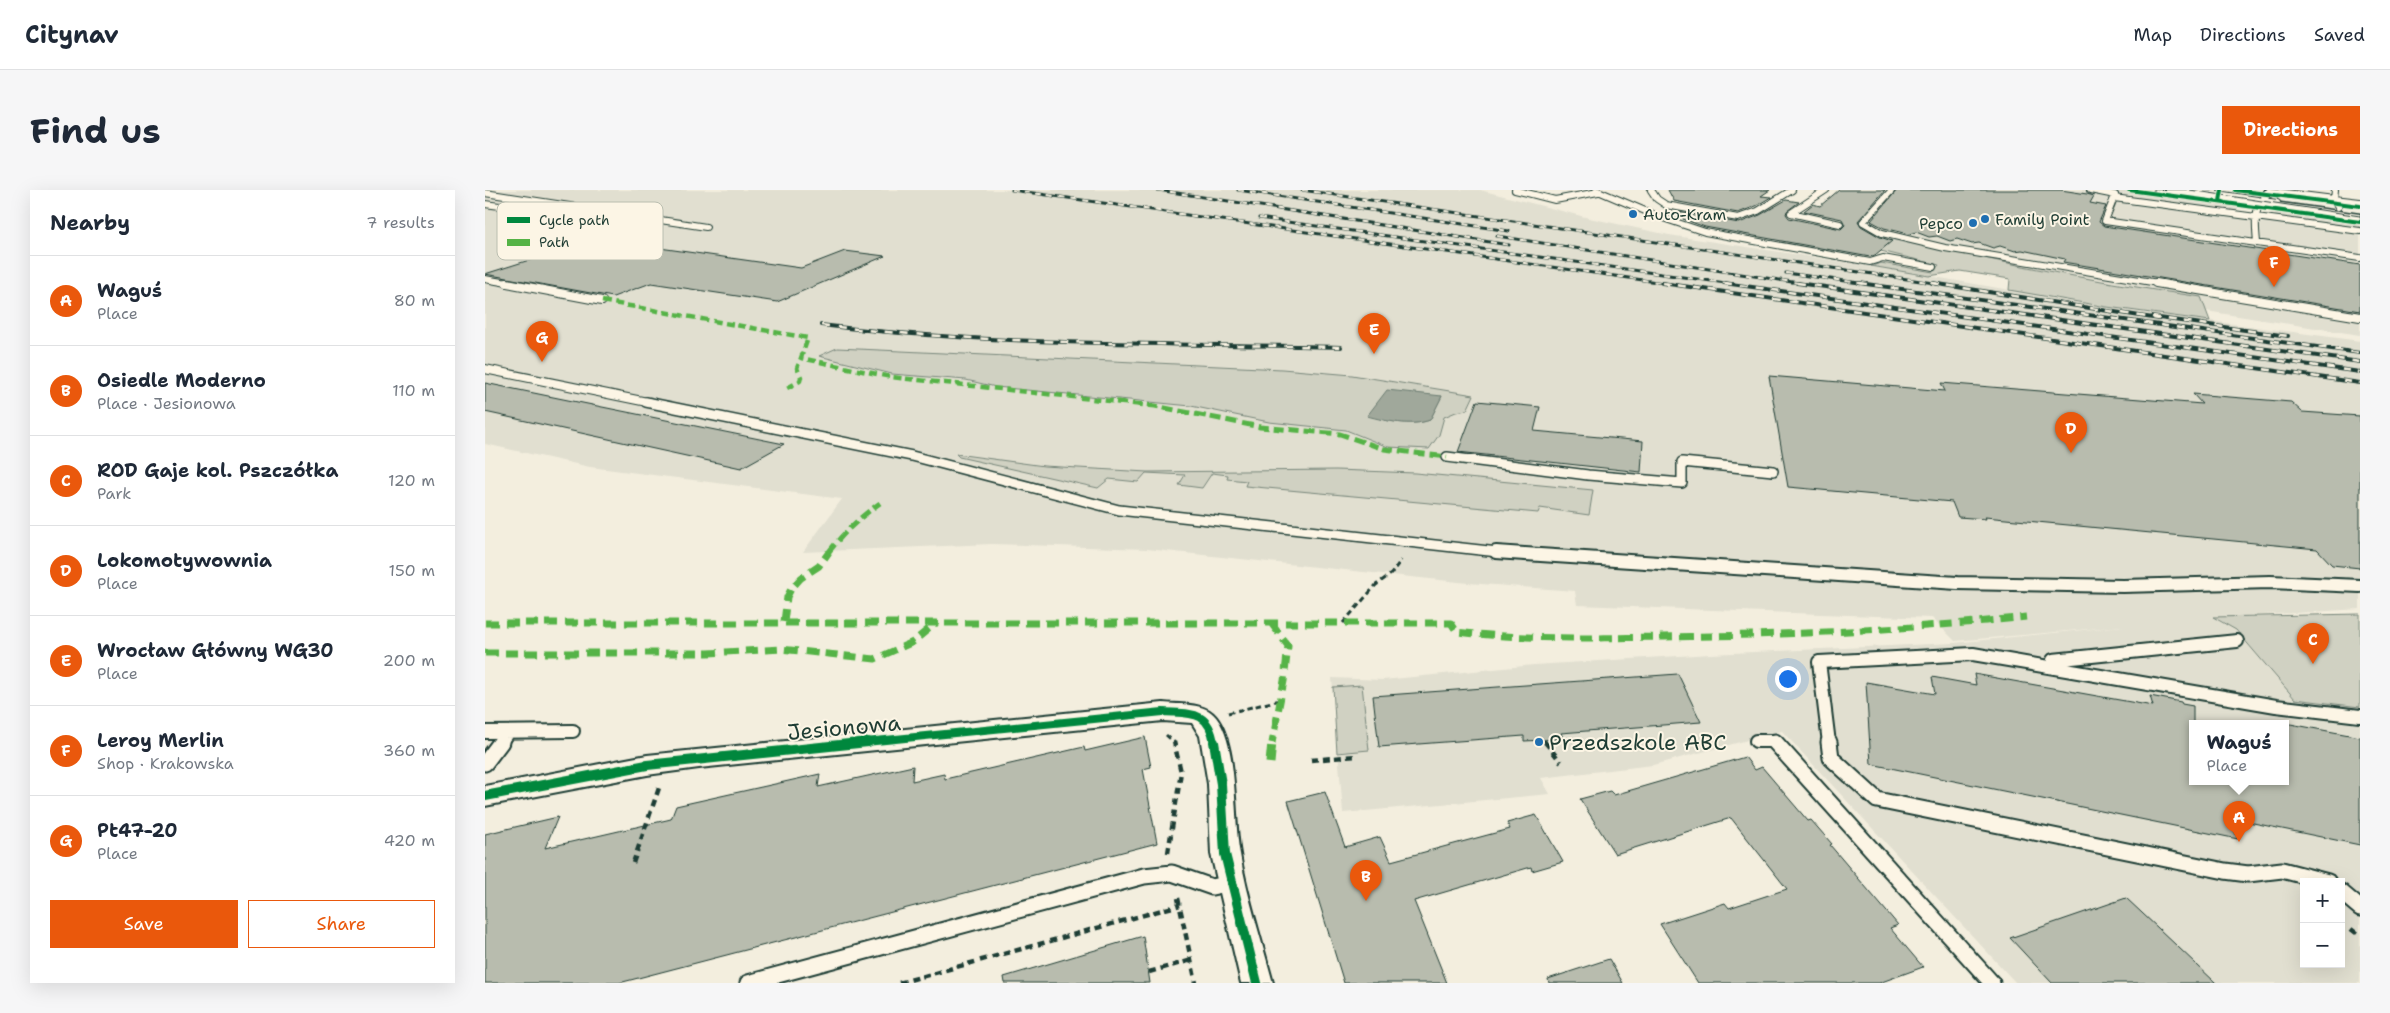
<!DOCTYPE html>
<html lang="en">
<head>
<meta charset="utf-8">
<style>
  :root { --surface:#fff; --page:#f6f6f7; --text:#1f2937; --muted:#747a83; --line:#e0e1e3; --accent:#ea580c }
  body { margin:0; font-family:"Shantell Sans",sans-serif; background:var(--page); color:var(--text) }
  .controls { position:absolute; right:15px; bottom:15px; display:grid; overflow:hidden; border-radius:0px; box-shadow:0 5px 20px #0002 }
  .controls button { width:45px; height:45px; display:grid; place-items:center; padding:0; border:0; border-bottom:1px solid var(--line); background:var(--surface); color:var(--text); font:25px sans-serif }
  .you { position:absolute; left:1302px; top:488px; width:18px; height:18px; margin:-12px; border:4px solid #fff; border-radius:50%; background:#1a73e8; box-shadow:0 0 0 8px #1a73e833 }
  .badge { display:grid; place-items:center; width:32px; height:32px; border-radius:50%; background:var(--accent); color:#fff; font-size:16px; font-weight:700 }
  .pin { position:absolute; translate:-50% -41px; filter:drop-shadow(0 1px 2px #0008) }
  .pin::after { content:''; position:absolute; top:26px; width:18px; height:15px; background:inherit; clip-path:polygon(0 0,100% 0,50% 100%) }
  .popup { position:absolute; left:1704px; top:530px; width:100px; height:65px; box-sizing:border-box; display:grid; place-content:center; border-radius:0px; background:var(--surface); filter:drop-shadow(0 1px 4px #0005); font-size:16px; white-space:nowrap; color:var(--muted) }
  .popup b { font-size:19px; color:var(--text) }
  .popup::after { content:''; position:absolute; left:50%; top:100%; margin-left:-10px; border:10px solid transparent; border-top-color:var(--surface) }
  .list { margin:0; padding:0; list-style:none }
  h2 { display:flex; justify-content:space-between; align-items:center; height:65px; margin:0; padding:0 20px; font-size:21px }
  h2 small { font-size:16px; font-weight:400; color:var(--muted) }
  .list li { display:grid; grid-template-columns:32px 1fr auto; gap:15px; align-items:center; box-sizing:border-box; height:90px; padding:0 20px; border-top:1px solid var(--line) }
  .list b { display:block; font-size:19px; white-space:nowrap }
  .list p { margin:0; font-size:16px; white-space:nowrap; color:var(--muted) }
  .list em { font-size:16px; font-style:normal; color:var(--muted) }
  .actions { display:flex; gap:10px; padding:15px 20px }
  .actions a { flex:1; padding:11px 0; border:1px solid var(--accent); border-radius:0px; text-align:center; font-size:18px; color:var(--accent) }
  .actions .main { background:var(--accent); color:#fff }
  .map { position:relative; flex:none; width:1875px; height:793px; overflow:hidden; border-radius:0px }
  header { display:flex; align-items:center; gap:30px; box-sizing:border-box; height:70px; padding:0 25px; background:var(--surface); border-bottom:1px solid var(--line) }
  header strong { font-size:24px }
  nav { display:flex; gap:28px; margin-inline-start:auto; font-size:18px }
  .intro { display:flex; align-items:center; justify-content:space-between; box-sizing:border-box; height:120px; padding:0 30px }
  h1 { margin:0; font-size:35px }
  .button { padding:12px 22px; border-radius:0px; background:var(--accent); color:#fff; font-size:18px; font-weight:700 }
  main { display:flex; gap:30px; padding:0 30px }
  aside { flex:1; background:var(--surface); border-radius:0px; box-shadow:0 5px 20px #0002 }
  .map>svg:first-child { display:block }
  .built { fill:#e1dfd0; fill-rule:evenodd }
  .green { fill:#d0d1c2; stroke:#78877b; fill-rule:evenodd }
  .water { fill:#a0a89b; stroke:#6c7d72 }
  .building { fill:#b8bcae; stroke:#1f3d34 }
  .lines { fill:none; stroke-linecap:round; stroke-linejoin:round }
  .lane-far4-casing { stroke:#1f3d34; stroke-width:8 }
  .lane-far3-casing { stroke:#1f3d34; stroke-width:10 }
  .lane-far2-casing { stroke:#1f3d34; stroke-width:12 }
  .lane-far1-casing { stroke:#1f3d34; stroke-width:16 }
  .lane-casing { stroke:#1f3d34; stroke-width:19 }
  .street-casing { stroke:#1f3d34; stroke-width:4 }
  .secondary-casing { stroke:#1f3d34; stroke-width:3 }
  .path-far1 { stroke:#1f3d34; stroke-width:3; stroke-dasharray:5.5 4; stroke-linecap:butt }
  .path { stroke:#1f3d34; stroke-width:4.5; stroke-dasharray:7 5; stroke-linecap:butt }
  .lane-far4 { stroke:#fcf5e5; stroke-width:6 }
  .lane-far3 { stroke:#fcf5e5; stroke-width:8 }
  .lane-far2 { stroke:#fcf5e5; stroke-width:9 }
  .lane-far1 { stroke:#fcf5e5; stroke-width:12 }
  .lane { stroke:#fcf5e5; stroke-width:15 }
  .street { fill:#fcf5e5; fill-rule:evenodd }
  .secondary { fill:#fcf5e5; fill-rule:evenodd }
  .tram { stroke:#1f3d34; stroke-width:1 }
  .rail-far1-casing { stroke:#1f3d34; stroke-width:3 }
  .rail-casing { stroke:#1f3d34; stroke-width:4 }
  .rail-far1 { stroke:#fcf5e5; stroke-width:2; stroke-dasharray:6; stroke-linecap:butt }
  .rail { stroke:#fcf5e5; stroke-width:2.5; stroke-dasharray:8; stroke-linecap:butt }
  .quiet-far3 { stroke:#55b346; stroke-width:4.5; stroke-dasharray:8 4.5; stroke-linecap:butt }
  .quiet-far2 { stroke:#55b346; stroke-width:5; stroke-dasharray:11 5; stroke-linecap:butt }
  .quiet-far1 { stroke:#55b346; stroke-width:7; stroke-dasharray:13 7; stroke-linecap:butt }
  .quiet { stroke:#55b346; stroke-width:9; stroke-dasharray:17 9; stroke-linecap:butt }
  .cycleway-far2-casing { stroke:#fcf5e5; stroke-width:5.5 }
  .cycleway-far1-casing { stroke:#fcf5e5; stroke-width:11 }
  .cycleway-casing { stroke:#fcf5e5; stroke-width:13 }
  .cycleway-far2 { stroke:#00873e; stroke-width:4 }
  .cycleway-far1 { stroke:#00873e; stroke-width:8 }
  .cycleway { stroke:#00873e; stroke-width:10 }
  .poi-dot { fill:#1f6fb2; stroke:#fcf5e5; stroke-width:2 }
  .labels { text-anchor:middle; stroke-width:4; stroke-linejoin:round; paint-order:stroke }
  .far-poi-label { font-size:16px; fill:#1f3d34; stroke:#fcf5e5; text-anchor:start }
  .near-street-label { font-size:22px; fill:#1f3d34; stroke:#fcf5e5 }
  .near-poi-label { font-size:22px; fill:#1f3d34; stroke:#fcf5e5; text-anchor:start }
  .key { fill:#fcf5e5; stroke:#babeb0; stroke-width:1 }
  .key-label { font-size:14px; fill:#1f3d34 }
</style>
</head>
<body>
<header>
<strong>Citynav</strong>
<nav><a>Map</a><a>Directions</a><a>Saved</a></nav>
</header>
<div class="intro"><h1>Find us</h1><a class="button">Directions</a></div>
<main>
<aside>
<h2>Nearby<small>7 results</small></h2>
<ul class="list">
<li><span class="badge">A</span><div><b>Waguś</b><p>Place</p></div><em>80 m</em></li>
<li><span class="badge">B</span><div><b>Osiedle Moderno</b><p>Place · Jesionowa</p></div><em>110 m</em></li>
<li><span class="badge">C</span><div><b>ROD Gaje kol. Pszczółka</b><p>Park</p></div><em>120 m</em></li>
<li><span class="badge">D</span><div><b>Lokomotywownia</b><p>Place</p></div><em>150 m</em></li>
<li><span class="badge">E</span><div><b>Wrocław Główny WG30</b><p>Place</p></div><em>200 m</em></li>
<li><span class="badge">F</span><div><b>Leroy Merlin</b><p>Shop · Krakowska</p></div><em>360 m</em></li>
<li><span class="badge">G</span><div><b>Pt47-20</b><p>Place</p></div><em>420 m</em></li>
</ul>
<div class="actions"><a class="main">Save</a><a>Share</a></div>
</aside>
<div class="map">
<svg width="1875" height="793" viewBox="0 0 1875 793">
  <rect width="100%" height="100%" fill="#f3eede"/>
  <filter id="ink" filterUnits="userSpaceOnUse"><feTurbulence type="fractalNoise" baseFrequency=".02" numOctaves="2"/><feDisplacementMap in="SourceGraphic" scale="10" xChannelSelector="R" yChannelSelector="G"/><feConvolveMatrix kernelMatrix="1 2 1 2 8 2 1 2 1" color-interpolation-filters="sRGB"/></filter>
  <g filter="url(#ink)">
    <!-- built -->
    <path class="built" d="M0 0H995L1104 28 1184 45 1386 76 1622 117 1875 151V419L1729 428 1751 440 1810 509 1875 517V793H1531L1297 541 1168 575 1056 588 1065 604 858 623 847 488 898 490 1049 475 1226 464 1469 453 1638 436 1470 451 1447 428 1092 415 1090 401 983 393 662 359 507 354 318 362 357 309 105 277 0 254ZM1708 533H1800V591H1708ZM1819 692H1856V774H1819Z
      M1400 0H1638L1732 13 1753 18V23L1790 28V23L1875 34V145L1689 116 1411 52 1361 36Z"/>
    <!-- green -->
    <path class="green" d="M1364 36C1481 66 1597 90 1716 107L1725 131 1622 117 1524 100 1525 89 1475 81 1444 86 1386 76 1396 73 1448 82 1454 75 1358 52 1344 39Z
      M352 158 797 179 867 185 989 205 982 220 971 222 959 227 954 245 944 259 903 257 861 240 784 232 706 216 511 197 481 190 407 184 334 166ZM957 206 945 230C926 237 901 231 882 225Z
      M471 264 559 276 662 282 851 280 930 283 1108 300 1104 325 1055 318 1053 323 760 296 762 291 742 289 743 285 727 283 717 298 694 295 700 285 661 283 653 292 624 289 613 298 474 267Z
      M1875 424V517L1810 509 1751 440 1728 427Z
      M877 495 884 560 852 563 848 497Z"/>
    <!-- water -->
    <path class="water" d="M902 200 957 206 945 230C926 237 901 231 882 226Z"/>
    <!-- building -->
    <path class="building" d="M1183 0H1285L1276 6 1286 7 1271 16 1253 23 1189 11Z
      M1354 0H1400L1373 31 1376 36 1395 47 1407 51 1390 65 1385 67 1220 37 1198 29 1194 22 1254 33 1275 25 1301 10 1314 12 1302 21 1301 24 1304 28 1356 39 1360 35 1357 29 1319 21 1328 14 1335 16Z
      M1412 0H1576L1602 4 1609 6 1605 13 1621 16 1614 32 1619 36 1875 75V121L1578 72 1580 69 1537 60 1530 61 1515 56 1508 58 1494 53 1487 54 1472 49 1465 51 1452 46 1444 47 1431 42 1424 44 1399 38 1386 31Z
      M111 49 316 78 360 61 400 66 292 112 166 93 128 107 0 84Z
      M1284 186 1460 201 1456 193 1717 214 1708 204 1806 212 1817 222 1875 226V378L1847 375 1832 359 1500 327 1501 329 1473 327 1467 312 1303 297Z
      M0 193 73 208 299 254 256 278 0 222Z
      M992 211 1055 217 1049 241 1158 251 1156 282 973 262Z
      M1193 484 1216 532 1076 543 1078 548 1059 550 1039 551V546L894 557 888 506Z
      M1489 484 1668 516 1665 506 1696 512 1697 514 1708 516V591H1800V533L1875 547V655L1744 628 1753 649 1386 574 1381 492 1450 504 1447 487 1491 495Z
      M660 547 666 577 658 579 672 653 134 793H0V644L73 627 60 658 186 629 191 616 335 584 333 597 428 576 427 591 459 584 460 589 599 557 600 561Z
      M1260 567 1270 580 1277 577 1323 631 1326 630 1347 654 1345 655 1413 735 1405 738 1438 777 1394 793H1213L1175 734 1240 713 1244 718 1302 699 1246 628 1130 664 1095 609 1125 601 1129 605Z
      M840 602 860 657 895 647 906 671 1025 639 1022 633 1051 625 1078 672 1047 681 1046 677 929 711 962 793H859L803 611Z
      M1641 708 1673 738 1731 793H1567L1525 748Z
      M658 746 665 793H520L519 787Z
      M1124 769 1138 793H1064L1063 789Z"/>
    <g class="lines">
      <defs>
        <path id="lane-far4" d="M1030 0 1070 10 1113 2
          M1111 0 1172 26 1220 42 1385 72 1398 68 1448 77
          M1166 0 1172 9 1181 15 1253 28 1273 21 1307 0
          M1341 0 1306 23 1355 34
          M1407 0 1378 32 1397 43 1460 58 1679 94
          M1605 0 1630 5 1629 8 1875 41
          M1705 0 1792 13
          M1850 0 1849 9 1875 12
          M1784 1 1849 9 1853 17
          M0 3 221 37
          M1629 8 1620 31 1875 68
          M0 14 109 29 124 24
          M1772 53C1771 37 1767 18 1781 7
          M0 89 28 94"/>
        <path id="lane-far3" d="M22 93 117 111
          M1671 93 1875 127
          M0 179 167 213"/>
        <path id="lane-far2" d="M161 212 427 266 634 320 1022 363
          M962 267 1103 285 1197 293V272L1288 281"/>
        <path id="lane-far1" d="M1011 362 1472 393 1638 396 1785 392 1875 396
          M1570 478 1568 470 1752 451
          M0 542 88 541
          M1271 551H1289L1291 553
          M15 553 23 542
          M1344 553 1334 472 1488 464 1791 516 1875 526"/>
        <path id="lane" d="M1290 552 1507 793
          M1344 552 1346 568 1392 610 1740 681 1763 684 1797 680 1843 692
          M0 573 16 552
          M1856 702 1875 718
          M263 793 659 686 687 683 727 697 746 693"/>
        <path id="street" d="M1780 0H1793L1781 10 1776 7Z
          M678 513C695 515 720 512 731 527 754 556 748 628 755 664 762 707 777 751 788 793H756L726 664 723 594 715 546 707 533 678 531 214 578 162 585 0 616V596L162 565Z"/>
        <path id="secondary" d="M1669 0H1703L1875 24V32L1675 4Z"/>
      </defs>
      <!-- lane-far4 casing -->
      <use href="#lane-far4" class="lane-far4-casing"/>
      <!-- lane-far3 casing -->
      <use href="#lane-far3" class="lane-far3-casing"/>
      <!-- lane-far2 casing -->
      <use href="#lane-far2" class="lane-far2-casing"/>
      <!-- lane-far1 casing -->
      <use href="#lane-far1" class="lane-far1-casing"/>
      <!-- lane casing -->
      <use href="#lane" class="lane-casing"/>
      <!-- street casing -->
      <use href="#street" class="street-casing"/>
      <!-- secondary casing -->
      <use href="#secondary" class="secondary-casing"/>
      <!-- path-far1 -->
      <path class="path-far1" d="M858 433 891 395 906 384 916 370
        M743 523 795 510
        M681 545 690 553
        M1059 550 1061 553"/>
      <!-- path -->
      <path class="path" d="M1060 552 1076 572
        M826 570 871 566
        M683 663 696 582 689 552
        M148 673 174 598
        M693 708 711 793
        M1866 739 1875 746
        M664 782 707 770
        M414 793 695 715"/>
      <!-- lane-far4 -->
      <use href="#lane-far4" class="lane-far4"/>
      <!-- lane-far3 -->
      <use href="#lane-far3" class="lane-far3"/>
      <!-- lane-far2 -->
      <use href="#lane-far2" class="lane-far2"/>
      <!-- lane-far1 -->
      <use href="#lane-far1" class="lane-far1"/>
      <!-- lane -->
      <use href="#lane" class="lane"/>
      <!-- street -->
      <use href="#street" class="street"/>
      <!-- secondary -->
      <use href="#secondary" class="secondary"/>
      <!-- tram -->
      <path class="tram" d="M1705 0 1875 26"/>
      <defs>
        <path id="rail-far1" d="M527 0 1186 94
          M673 0 1024 55
          M753 0 1024 41
          M817 0 1456 94
          M774 28 1248 94
          M1012 46 1320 94
          M1301 83 1382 94"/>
        <path id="rail" d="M1177 93 1875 193
          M1239 93 1875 182
          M1312 93 1875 172
          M1374 93 1875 163
          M1447 93 1674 129
          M1667 127 1803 146
          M336 135C508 156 683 153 856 157"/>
      </defs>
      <!-- rail-far1 casing -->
      <use href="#rail-far1" class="rail-far1-casing"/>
      <!-- rail casing -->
      <use href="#rail" class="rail-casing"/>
      <!-- rail-far1 -->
      <use href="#rail-far1" class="rail-far1"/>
      <!-- rail -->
      <use href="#rail" class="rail"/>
      <!-- quiet-far3 -->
      <path class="quiet-far3" d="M117 111 323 148 316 168 406 187 643 213
        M302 198 315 191 316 187 312 178 316 168"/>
      <!-- quiet-far2 -->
      <path class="quiet-far2" d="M631 212 670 216 775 237 855 244 899 259 962 267
        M343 363C358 343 375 327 395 313"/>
      <!-- quiet-far1 -->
      <path class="quiet-far1" d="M299 432 302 407 306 399 316 388 334 376 344 362
        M0 433H966L972 442C1041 450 1110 448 1179 447 1300 445 1421 440 1541 427
        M786 433 803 456 799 491 787 553
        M0 463H223L296 459 390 469 428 452 452 432"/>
      <!-- quiet -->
      <path class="quiet" d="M785 573 787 552"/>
      <defs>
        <path id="cycleway-far2" d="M1644 0 1740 13
          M1737 0 1735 11 1741 13 1875 32
          M1750 0 1875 16"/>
        <path id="cycleway-far1" d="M371 553 678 522C706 524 724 520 729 553"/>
        <path id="cycleway" d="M729 552 736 594 740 664 772 793
          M0 606 162 575 383 552"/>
      </defs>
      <!-- cycleway-far2 casing -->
      <use href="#cycleway-far2" class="cycleway-far2-casing"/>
      <!-- cycleway-far1 casing -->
      <use href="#cycleway-far1" class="cycleway-far1-casing"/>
      <!-- cycleway casing -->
      <use href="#cycleway" class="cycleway-casing"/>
      <!-- cycleway-far2 -->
      <use href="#cycleway-far2" class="cycleway-far2"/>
      <!-- cycleway-far1 -->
      <use href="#cycleway-far1" class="cycleway-far1"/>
      <!-- cycleway -->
      <use href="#cycleway" class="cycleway"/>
    </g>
  </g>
  <!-- markers -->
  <g class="poi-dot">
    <circle cx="1148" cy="24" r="5"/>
    <circle cx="1500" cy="29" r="5"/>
    <circle cx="1488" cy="33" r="5"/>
    <circle cx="1054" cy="552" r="5"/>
  </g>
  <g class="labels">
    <!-- far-poi labels -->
    <g class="far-poi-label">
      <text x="1158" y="30">Auto-Kram</text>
      <text x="1510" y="35">Family Point</text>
      <text x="1478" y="39" text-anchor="end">Pepco</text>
    </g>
    <!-- near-street labels -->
    <g class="near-street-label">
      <text transform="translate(359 537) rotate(-5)" y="8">Jesionowa</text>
    </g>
    <!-- near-poi labels -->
    <g class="near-poi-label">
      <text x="1064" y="560">Przedszkole ABC</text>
    </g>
  </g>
  <!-- legend -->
  <rect x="12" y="12" width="166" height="58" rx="8" class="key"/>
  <rect x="22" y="27" width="23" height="6" fill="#00873e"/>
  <rect x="22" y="49" width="23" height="7" fill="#55b346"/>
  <g class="key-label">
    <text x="54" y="35">Cycle path</text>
    <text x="54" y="57">Path</text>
  </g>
</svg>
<div class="controls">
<button>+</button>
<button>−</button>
</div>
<div class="you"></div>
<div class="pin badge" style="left:1754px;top:652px">A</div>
<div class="popup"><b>Waguś</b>Place</div>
<div class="pin badge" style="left:881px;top:711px">B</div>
<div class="pin badge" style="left:1828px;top:474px">C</div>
<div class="pin badge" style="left:1586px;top:263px">D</div>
<div class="pin badge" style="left:889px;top:164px">E</div>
<div class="pin badge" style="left:1789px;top:97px">F</div>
<div class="pin badge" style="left:57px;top:172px">G</div>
</div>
</main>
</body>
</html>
